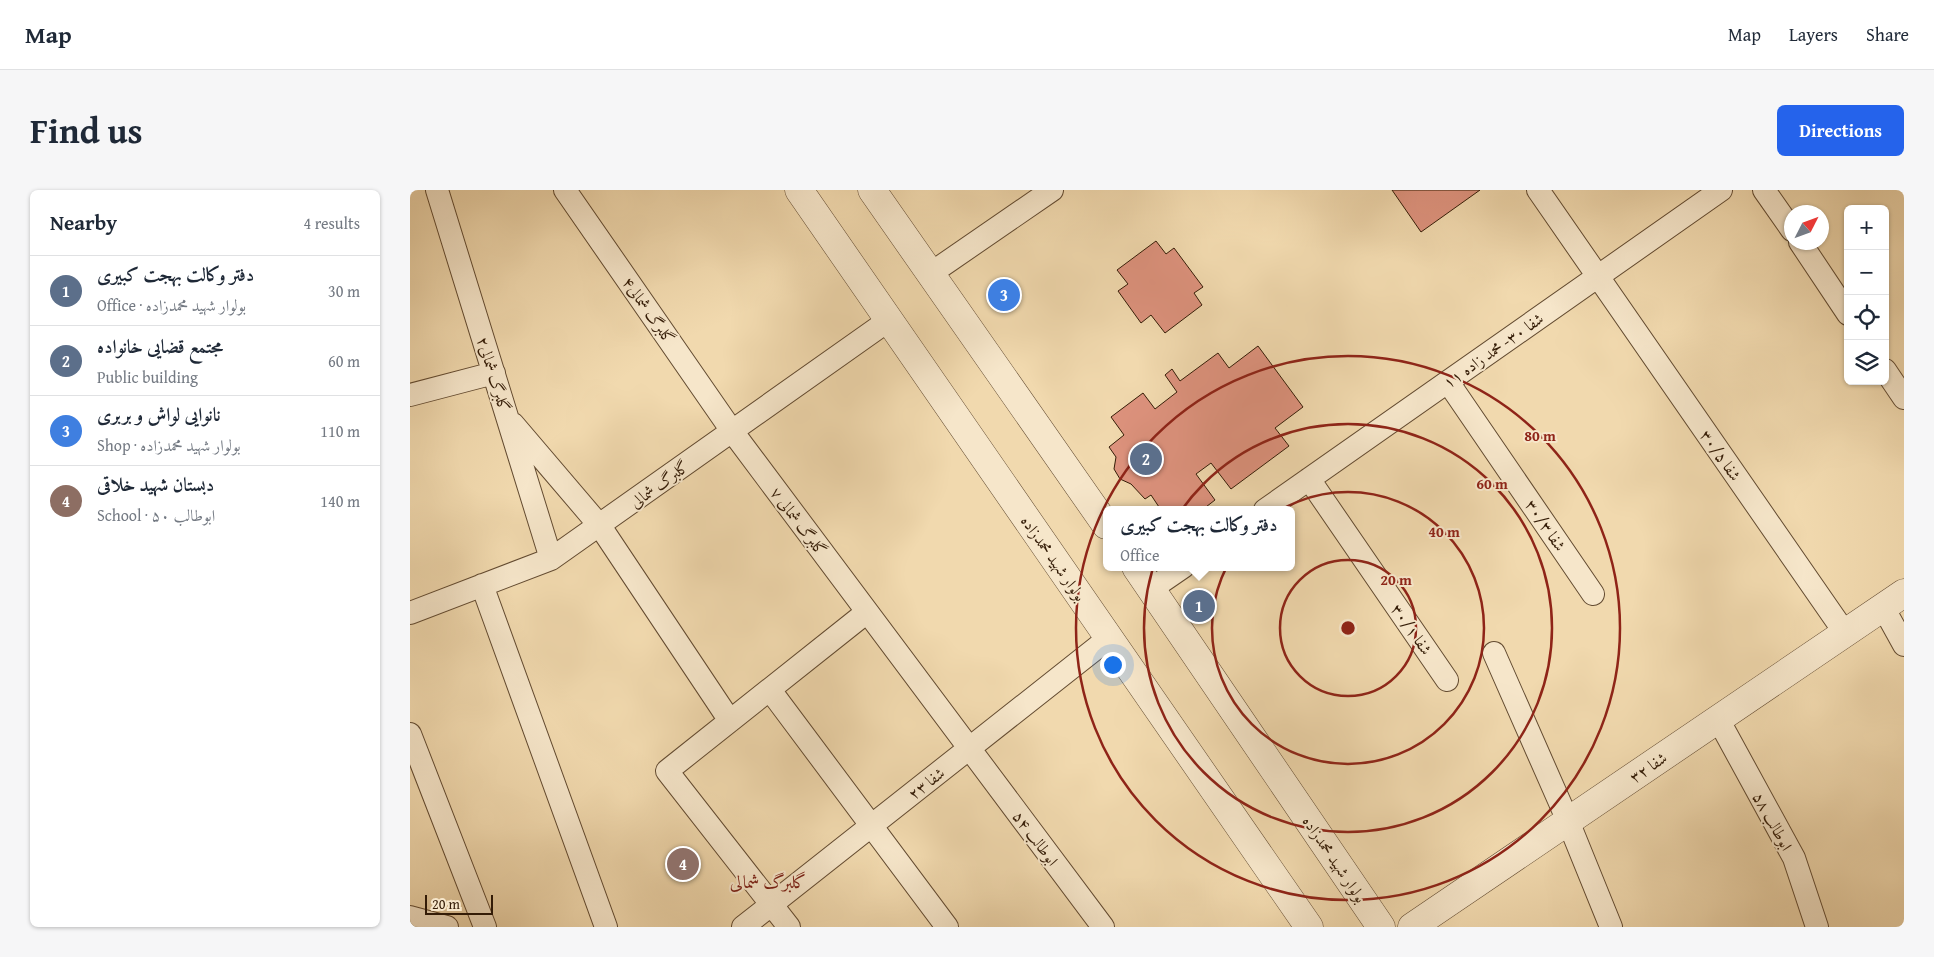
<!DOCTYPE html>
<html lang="en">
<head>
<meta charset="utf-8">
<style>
  :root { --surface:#fff; --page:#f6f6f7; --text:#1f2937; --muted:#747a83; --line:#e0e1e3; --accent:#2563eb }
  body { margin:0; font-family:"Gentium Book Plus",Amiri,serif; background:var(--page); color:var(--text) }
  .controls { position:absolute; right:15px; top:15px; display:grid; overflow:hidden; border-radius:8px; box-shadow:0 1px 4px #0004 }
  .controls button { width:45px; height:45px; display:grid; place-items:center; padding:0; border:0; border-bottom:1px solid var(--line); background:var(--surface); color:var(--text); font:25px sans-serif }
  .compass { position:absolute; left:1374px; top:15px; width:45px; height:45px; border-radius:50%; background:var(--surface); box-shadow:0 1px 4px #0004; rotate:48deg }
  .scale { position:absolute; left:15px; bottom:12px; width:68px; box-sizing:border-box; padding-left:5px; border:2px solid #341c07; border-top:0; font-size:14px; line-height:18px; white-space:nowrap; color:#341c07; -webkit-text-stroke:4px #f6e6ca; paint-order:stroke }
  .you { position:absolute; left:702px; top:474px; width:18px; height:18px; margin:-12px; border:4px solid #fff; border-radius:50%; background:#1a73e8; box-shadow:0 0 0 8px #1a73e833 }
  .badge { display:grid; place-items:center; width:32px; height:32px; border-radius:50%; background:var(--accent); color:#fff; font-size:16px; font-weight:700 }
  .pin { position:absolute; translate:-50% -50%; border:2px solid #fff; box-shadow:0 1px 5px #0006 }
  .popup { position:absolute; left:693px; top:316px; width:192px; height:65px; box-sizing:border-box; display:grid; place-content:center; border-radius:8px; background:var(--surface); filter:drop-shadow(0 1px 4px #0005); font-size:16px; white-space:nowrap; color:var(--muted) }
  .popup b { font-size:19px; color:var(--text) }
  .popup::after { content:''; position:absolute; left:50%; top:100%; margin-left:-10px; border:10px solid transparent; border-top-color:var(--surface) }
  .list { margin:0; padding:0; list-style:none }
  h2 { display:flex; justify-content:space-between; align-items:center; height:65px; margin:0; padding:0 20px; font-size:21px }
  h2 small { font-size:16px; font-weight:400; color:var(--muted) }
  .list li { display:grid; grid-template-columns:32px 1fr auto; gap:15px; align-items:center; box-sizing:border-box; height:70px; padding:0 20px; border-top:1px solid var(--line) }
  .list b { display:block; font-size:19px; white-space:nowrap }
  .list p { margin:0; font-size:16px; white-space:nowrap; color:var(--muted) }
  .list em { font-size:16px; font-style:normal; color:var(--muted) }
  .icon { flex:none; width:28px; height:28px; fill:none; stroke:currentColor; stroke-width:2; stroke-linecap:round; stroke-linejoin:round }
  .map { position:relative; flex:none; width:1494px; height:737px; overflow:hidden; border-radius:8px }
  header { display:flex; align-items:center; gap:30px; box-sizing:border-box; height:70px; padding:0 25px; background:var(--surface); border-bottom:1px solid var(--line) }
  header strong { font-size:24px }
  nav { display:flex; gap:28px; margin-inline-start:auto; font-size:18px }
  .intro { display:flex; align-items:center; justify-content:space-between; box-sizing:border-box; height:120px; padding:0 30px }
  h1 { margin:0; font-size:35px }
  .button { padding:12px 22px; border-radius:8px; background:var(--accent); color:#fff; font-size:18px; font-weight:700 }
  main { display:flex; gap:30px; padding:0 30px }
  aside { flex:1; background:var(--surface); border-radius:8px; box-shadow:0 1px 4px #0004 }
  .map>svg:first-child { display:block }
  .building { fill:#dd927d; stroke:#341c07 }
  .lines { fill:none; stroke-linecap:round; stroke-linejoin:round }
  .minor-casing { stroke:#634b31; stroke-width:24 }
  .tertiary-casing { stroke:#634b31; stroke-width:29 }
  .minor { stroke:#f6e6ca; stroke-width:22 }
  .tertiary { stroke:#f6e6ca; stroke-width:28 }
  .ring { fill:none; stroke:#8f2418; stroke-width:2.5 }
  .labels { text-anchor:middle; stroke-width:4; stroke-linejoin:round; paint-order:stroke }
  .street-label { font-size:16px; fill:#341c07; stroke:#f6e6ca }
  .neighbourhood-label { font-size:18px; fill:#7a1f14; stroke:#f6e6ca }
  .centre { fill:#8f2418; stroke:#f6e6ca; stroke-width:2.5 }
  .ring-label { font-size:15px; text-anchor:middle; font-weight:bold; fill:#8f2418; stroke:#f6e6ca; stroke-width:4; stroke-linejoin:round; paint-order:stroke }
</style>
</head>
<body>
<header>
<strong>Map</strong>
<nav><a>Map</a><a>Layers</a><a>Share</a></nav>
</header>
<div class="intro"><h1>Find us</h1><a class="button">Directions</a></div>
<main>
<aside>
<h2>Nearby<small>4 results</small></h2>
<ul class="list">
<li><span class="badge" style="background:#5c6f8a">1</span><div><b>دفتر وکالت بهجت کبیری</b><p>Office · بولوار شهید محمدزاده</p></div><em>30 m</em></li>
<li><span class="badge" style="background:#5c6f8a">2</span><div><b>مجتمع قضایی خانواده</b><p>Public building</p></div><em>60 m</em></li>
<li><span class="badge" style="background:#3f7fe0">3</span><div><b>نانوایی لواش و بربری</b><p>Shop · بولوار شهید محمدزاده</p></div><em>110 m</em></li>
<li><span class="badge" style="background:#8d6e63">4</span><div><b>دبستان شهید خلاقی</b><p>School · ابوطالب ۵۰</p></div><em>140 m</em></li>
</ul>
</aside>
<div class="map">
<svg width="1494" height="737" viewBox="0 0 1494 737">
  <rect width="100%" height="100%" fill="#f1d9ae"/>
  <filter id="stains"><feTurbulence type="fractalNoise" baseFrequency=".004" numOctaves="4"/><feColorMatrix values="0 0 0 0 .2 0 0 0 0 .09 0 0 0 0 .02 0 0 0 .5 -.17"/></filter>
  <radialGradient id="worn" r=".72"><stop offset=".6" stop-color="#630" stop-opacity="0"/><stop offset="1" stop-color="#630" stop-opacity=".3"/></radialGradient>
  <!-- building -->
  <path class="building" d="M982 0H1070L1011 42Z
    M746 51 756 64 764 58 793 97 784 103 792 115 755 143 741 125 731 133 708 101 718 94 707 80Z
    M848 156 893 217 865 238 879 256 821 299 801 273 786 284 805 310 792 320H751L741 305 735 309 721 294 710 289 704 279 706 267 699 257 714 245 701 227 733 203 745 219 767 202 755 185 762 179 770 191 808 163 819 178Z"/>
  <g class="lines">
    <defs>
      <path id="minor" d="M27 0 141 369
        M155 0 322 241 693 737
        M1128 0 1435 443
        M1354 0 1382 40
        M1390 52 1438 124
        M520 84 642 0
        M1475 180 1494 208
        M1038 192 1183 404
        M0 205 84 183
        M103 234 190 336 320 531
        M899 289 1037 490
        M855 320 1311 0
        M72 395 196 737
        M741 399 773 377
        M1473 417 1494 455
        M0 423 141 369 479 130
        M1084 463 1158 631 1201 737
        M360 500 537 737
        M1308 529 1384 668 1407 737
        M0 544 75 737
        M0 727 37 737
        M333 737 699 448
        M379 737 257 581 457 422"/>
      <path id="tertiary" d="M389 0 899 737
        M462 0 696 335
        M726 377 971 737
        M1002 737 1494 403"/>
    </defs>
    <!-- minor casing -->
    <use href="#minor" class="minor-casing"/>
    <!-- tertiary casing -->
    <use href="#tertiary" class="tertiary-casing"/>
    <!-- minor -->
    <use href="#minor" class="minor"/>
    <!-- tertiary -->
    <use href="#tertiary" class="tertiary"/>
  </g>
  <!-- distance rings -->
  <g class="ring">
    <circle cx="938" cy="438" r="68"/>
    <circle cx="938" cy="438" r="136"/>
    <circle cx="938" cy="438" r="204"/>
    <circle cx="938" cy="438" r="272"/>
  </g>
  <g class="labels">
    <!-- street labels -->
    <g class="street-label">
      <text transform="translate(239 120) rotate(55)" y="6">گلبرگ شمالی۴</text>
      <text transform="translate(1083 160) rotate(-35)" y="6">شفا ۳۰- محمد زاده ۱۱</text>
      <text transform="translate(84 184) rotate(73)" y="6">گلبرگ شمالی۲</text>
      <text transform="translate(1311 265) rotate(55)" y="6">۳۰/۵ شفا</text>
      <text transform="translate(249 294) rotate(-36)" y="6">گلبرگ شمالی</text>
      <text transform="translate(389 331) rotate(53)" y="6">گلبرگ شمالی ۷</text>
      <text transform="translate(1136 335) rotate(56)" y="6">۳۰/۳ شفا</text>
      <text transform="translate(644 368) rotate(55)" y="6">بولوار شهید محمدزاده</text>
      <text transform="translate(1002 439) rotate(55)" y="6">شفا ۳۰/۱</text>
      <text transform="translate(1238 577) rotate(-34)" y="6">شفا ۳۲</text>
      <text transform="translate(516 593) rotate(-38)" y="6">شفا ۲۳</text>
      <text transform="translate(1363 631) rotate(61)" y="6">ابوطالب ۵۸</text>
      <text transform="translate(626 648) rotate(53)" y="6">ابوطالب ۵۴</text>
      <text transform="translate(925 669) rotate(56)" y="6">بولوار شهید محمدزاده</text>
    </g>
    <!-- neighbourhood labels -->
    <g class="neighbourhood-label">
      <text x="358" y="698">گلبرگ شمالی</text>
    </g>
  </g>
  <circle cx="938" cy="438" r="8" class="centre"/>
  <g class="ring-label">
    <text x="1130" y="251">80 m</text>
    <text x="1082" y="299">60 m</text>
    <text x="1034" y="347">40 m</text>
    <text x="986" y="395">20 m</text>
  </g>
  <rect width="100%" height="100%" filter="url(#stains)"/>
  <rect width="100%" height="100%" fill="url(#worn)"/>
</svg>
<div class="controls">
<button>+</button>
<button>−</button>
<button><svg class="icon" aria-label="locate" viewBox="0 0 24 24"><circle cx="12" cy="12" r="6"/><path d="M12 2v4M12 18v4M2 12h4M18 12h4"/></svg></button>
<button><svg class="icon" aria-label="layers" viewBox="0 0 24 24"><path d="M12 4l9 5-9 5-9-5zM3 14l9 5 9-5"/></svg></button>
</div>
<svg class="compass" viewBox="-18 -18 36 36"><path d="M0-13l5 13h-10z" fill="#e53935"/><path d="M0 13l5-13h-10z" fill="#747a83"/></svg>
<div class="scale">20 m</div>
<div class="you"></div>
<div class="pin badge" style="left:789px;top:416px;background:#5c6f8a">1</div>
<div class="popup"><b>دفتر وکالت بهجت کبیری</b>Office</div>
<div class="pin badge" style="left:736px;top:269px;background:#5c6f8a">2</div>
<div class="pin badge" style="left:594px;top:105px;background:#3f7fe0">3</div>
<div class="pin badge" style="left:273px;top:674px;background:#8d6e63">4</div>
</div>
</main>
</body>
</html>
